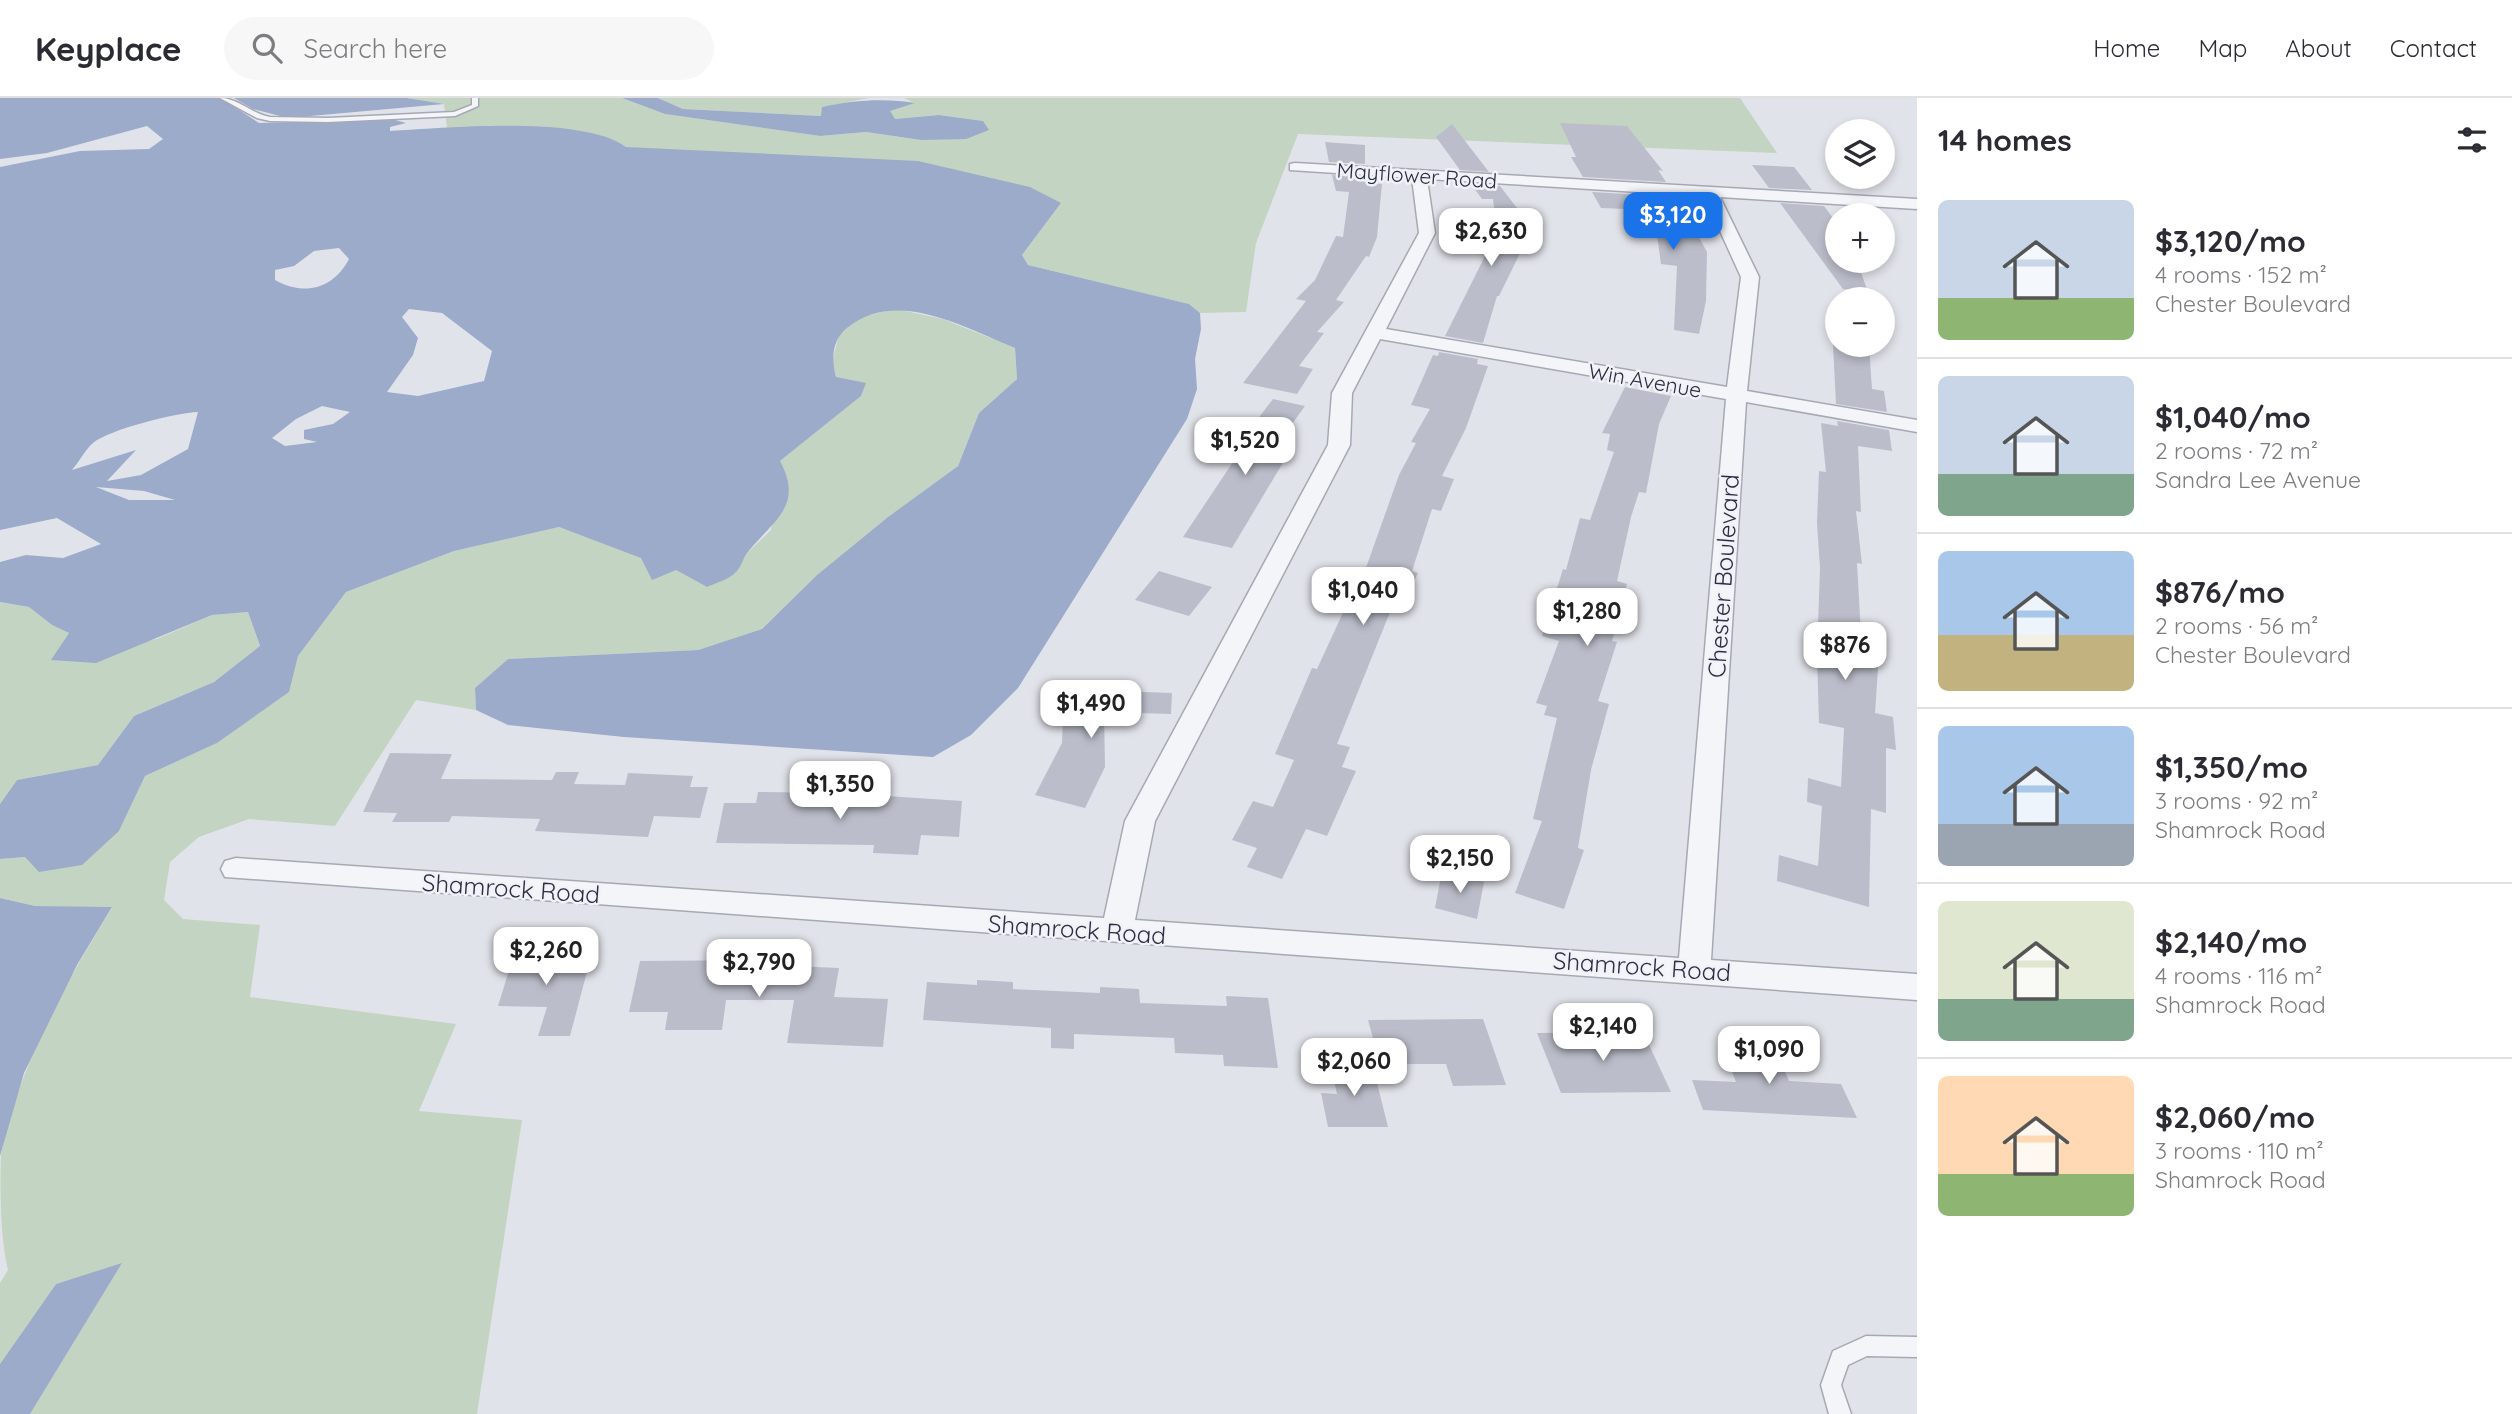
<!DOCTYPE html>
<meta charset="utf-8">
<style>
:root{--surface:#fff;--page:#f7f7f7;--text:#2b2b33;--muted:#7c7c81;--line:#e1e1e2;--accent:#1a73e8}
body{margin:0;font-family:Quicksand,sans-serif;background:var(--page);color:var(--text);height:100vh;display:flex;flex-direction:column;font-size:26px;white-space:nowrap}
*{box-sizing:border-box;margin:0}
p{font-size:23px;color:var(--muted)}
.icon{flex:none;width:38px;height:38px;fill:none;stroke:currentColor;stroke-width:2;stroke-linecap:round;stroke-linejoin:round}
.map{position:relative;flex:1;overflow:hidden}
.drawer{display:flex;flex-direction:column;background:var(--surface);width:595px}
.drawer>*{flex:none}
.buttons{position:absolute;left:1825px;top:21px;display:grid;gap:14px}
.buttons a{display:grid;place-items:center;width:70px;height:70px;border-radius:50%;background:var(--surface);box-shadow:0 4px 10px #0003;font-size:35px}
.price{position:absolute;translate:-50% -60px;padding:0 16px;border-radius:14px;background:#fff;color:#222;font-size:23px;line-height:46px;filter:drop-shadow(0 2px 4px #0008)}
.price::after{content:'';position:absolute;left:50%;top:42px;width:21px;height:16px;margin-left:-10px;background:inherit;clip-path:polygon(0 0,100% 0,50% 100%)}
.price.selected{background:var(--accent);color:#fff}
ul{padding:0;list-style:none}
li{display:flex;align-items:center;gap:21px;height:175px;padding:0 21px}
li+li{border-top:2px solid var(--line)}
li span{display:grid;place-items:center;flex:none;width:196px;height:140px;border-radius:10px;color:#555}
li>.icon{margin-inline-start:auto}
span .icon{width:84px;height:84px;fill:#fffc;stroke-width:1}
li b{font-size:30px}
h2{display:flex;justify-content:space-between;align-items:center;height:84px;padding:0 21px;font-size:30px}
header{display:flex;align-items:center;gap:42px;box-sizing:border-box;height:98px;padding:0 35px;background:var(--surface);border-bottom:2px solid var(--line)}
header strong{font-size:33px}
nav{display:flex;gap:38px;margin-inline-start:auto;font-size:24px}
.search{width:490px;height:63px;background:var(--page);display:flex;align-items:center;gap:18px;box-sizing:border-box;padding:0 24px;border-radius:38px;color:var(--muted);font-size:26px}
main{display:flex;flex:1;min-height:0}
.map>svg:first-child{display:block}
.green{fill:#c4d4c2}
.water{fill:#9cabca;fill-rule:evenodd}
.building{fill:#bbbeca}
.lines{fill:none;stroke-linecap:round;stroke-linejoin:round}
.service-casing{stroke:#a6a9b4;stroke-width:3}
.minor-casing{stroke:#a6a9b4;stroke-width:3}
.service{fill:#f4f5f8;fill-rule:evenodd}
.minor{fill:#f4f5f8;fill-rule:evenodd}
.labels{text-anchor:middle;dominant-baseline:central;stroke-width:5;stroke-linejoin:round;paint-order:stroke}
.far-street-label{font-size:21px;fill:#292e42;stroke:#f1f2f7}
.street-label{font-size:24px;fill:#292e42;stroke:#f1f2f7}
</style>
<header>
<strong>Keyplace</strong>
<div class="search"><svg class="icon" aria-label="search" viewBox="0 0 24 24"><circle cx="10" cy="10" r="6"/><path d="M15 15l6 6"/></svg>Search here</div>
<nav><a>Home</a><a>Map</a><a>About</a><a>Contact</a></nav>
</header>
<main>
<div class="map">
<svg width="1917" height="1316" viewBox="0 0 1917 1316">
<rect width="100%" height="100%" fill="#e1e3ea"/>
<path class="green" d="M407 0H622L665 16 820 38 866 34 921 42 983 23 939 17 895 21 889 13 914 5 904 0H1740L1777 55 1298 36 1256 145 1246 214 1200 215 1189 206 1028 167 1022 157 1061 105 626 49C589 22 494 29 447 30L444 6Z
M658 0H869L822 9V18L683 11Z
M896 211 943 221 1015 250 1017 281 979 315 958 368 888 419 817 477 762 531 698 552 508 561 475 590 476 612 416 602 335 728 249 721 199 739 170 764 164 802 183 821 260 827 250 899 456 926 419 1013 522 1022 477 1316H30L121 1166 56 1186 0 1266V1185L8 1172C0 1139 0 1090 1 1056 19 967 65 886 112 810L35 808 0 800V761L25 759 119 733 145 678 217 645 288 594 298 558 346 494 454 453 559 429 676 472 707 489 735 475 747 455 771 432 780 363 861 298 836 279 832 264 839 237 860 219Z
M0 504 29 509 52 527 69 535 52 562 157 541 212 517 248 514 260 549 214 584 134 618 98 667 17 682 0 706Z"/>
<path class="water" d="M0 0H221L259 25 395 22 406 25 390 29V33C446 30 583 17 626 49L918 63 1030 89 1061 105 1022 157 1028 167 1189 206 1200 215 1201 231 1195 261 1197 291 1187 321 1018 590 971 637 933 659 624 639 508 627 476 612 475 590 508 561 698 552 762 531 817 477 888 419 958 368 979 315 1017 281 1015 250C965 230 896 189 847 230 832 242 831 261 836 279L866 285 861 298 780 363C805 409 771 424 747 455 743 461 741 469 736 474 730 481 716 485 707 489L676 472 652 482 641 460 559 429 454 453 346 494 298 558 289 594 217 645 145 678 119 733 82 767 39 774 25 759 0 761V706L17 682 98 667 134 618 214 584 260 548 248 514 212 517 96 565 51 562 69 535 52 527 29 509 0 504V464L26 457 63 460 101 446 57 420 0 432V69L80 53 149 51 163 41 147 28 47 55 0 61ZM339 150 349 161C334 190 305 199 275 182V172L294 168 314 153ZM409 211 442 215 492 253 484 283 418 298 387 294 413 257 418 240 402 219ZM322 308 350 314 333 326 304 332V341L317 344 285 348 272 340 296 321ZM198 314 188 351 141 377 107 383 136 352 72 372C79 364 85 352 93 345 110 331 176 315 198 314ZM96 389 144 393 175 402H129Z
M234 0H407L444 6 288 20 253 11Z
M622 0H658L683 11 821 18 822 9C851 2 887 0 915 5L890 13 895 21 939 17 983 23 989 32 966 41 921 42 866 34 820 38 665 16Z
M0 800 35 808 112 809 77 867 24 975 0 1058Z
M122 1165 30 1316H0V1266L56 1186Z"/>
<path class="building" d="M1560 25 1627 28 1663 73 1658 72 1666 84 1583 79 1571 59H1576Z
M1452 26 1489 74 1460 72 1436 39Z
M1325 44 1365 47V66L1329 64Z
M1752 67 1794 69 1812 92 1769 90Z
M1332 77 1366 80V85L1382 86 1377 139 1369 159 1366 158 1336 202 1344 204 1317 234 1324 235 1299 268 1313 271 1297 296 1243 285 1306 203 1296 201 1315 182 1336 138 1343 139 1349 94 1336 93Z
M1471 86 1500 88 1524 119 1528 139 1499 198H1497L1483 245 1445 238 1497 134 1493 101H1482Z
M1592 94 1677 99 1707 154 1706 203 1699 236 1674 232 1677 168 1661 166 1656 130 1649 112 1601 110Z
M1780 105 1824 108 1838 127V166L1859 169 1868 194 1843 191Z
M1833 247H1869L1872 291 1884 293 1887 314 1836 306Z
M1439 254 1478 261 1477 266 1488 268 1466 330 1442 378 1454 381 1441 413 1432 411 1412 473 1418 475 1400 511 1392 509 1337 646 1350 649 1342 669 1356 673 1327 738 1306 731 1282 781 1247 769 1257 750 1232 742 1253 703 1273 709 1294 662 1275 656 1312 570 1317 571 1359 480 1362 481 1399 377 1416 345 1411 344 1430 311 1411 307 1433 257 1438 258Z
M1625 289 1671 298 1659 326 1646 395 1639 394 1631 419 1617 483 1627 486 1612 543 1617 544 1598 603 1609 606 1591 672 1578 750 1584 752 1564 811 1515 795 1542 723 1533 721 1557 620 1544 617 1547 608 1536 605 1559 543 1542 538 1563 471 1566 472 1580 420 1590 422 1614 354 1607 352 1610 336 1602 335Z
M1273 301 1305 308 1271 355 1287 358 1232 450 1183 439 1235 361 1218 357 1235 332 1247 335Z
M1837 323 1889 332 1892 353 1858 348 1861 414 1856 413 1862 466 1857 465 1861 537 1880 541 1875 615 1893 619 1896 652 1886 650V715L1871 711 1869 809 1777 783 1779 757 1818 768 1822 708 1807 704 1808 680 1841 689 1844 630 1819 625 1817 556 1820 470 1817 425 1819 373 1826 374 1821 325 1838 328Z
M1159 473 1212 489 1189 518 1135 502Z
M1064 591 1172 595 1171 616 1104 614 1105 669 1085 710 1035 697 1062 645Z
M390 655 452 656 441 681 552 682 556 674H579L574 686 625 687 628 675 693 678 690 689H708L700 720 654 718 648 739 535 733 540 721 452 718 449 724H392L397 715 363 714Z
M758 694 842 695 962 703 959 739 921 737 918 757 873 755 874 747 716 745 724 705H756Z
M1442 773 1484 784 1477 821 1435 810Z
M516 850 569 851 565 865 589 866 570 938H538L547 909 498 908Z
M769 862V867L839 870 834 899 888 901 883 949 787 945 794 902H726L722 932H665L668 914H629L640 863Z
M977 882 1013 884V891L1100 895V889L1139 891 1140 905 1227 908 1226 898 1268 900 1278 970 1224 968 1223 957 1175 955 1174 940 1074 936V951L1051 950V930L923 922 927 884 977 887Z
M1483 921 1506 987 1453 988 1446 966H1380L1368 922Z
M1643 934 1671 994 1561 995 1537 935Z
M1719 940 1772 943 1789 983 1841 986 1857 1020 1703 1012 1692 982 1736 984Z
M1330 965H1372L1388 1029H1328L1321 995 1337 996Z"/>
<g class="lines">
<defs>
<path id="service" d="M220 0C238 0 252 16 270 19L328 20 454 14 472 7V0H478V8L455 18 328 24 270 23 257 20Z
M1866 1238 1917 1239V1259L1867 1258 1848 1267 1841 1287 1851 1316H1829L1821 1287 1833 1253Z"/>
<path id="minor" d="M1295 65 1917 101V111L1720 99 1759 179 1747 293 1917 322V334L1746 304 1711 862 1917 876V902L225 779 221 771 225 763 236 760 1104 820 1125 723 1328 347 1332 295 1419 135 1412 80 1290 72V66ZM1427 81 1704 98 1741 179 1727 289 1386 231 1435 135ZM1380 241 1726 301 1679 860 1135 822 1155 723 1350 347 1352 295Z"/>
</defs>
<use href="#service" class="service-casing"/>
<use href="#minor" class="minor-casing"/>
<use href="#service" class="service"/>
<use href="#minor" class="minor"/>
</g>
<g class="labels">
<g class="far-street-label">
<text transform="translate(1417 77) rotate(4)">Mayflower Road</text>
<text transform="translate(1645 282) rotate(10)">Win Avenue</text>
</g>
<g class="street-label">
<text transform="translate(1723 478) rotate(-86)">Chester Boulevard</text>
<text transform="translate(511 790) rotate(4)">Shamrock Road</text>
<text transform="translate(1077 831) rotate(4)">Shamrock Road</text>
<text transform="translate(1642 868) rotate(4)">Shamrock Road</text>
</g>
</g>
</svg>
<div class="buttons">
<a><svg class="icon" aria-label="layers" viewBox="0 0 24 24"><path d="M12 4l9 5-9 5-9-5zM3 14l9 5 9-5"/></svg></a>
<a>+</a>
<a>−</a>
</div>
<b class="price selected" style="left:1673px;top:154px">$3,120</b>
<b class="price" style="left:1491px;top:170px">$2,630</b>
<b class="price" style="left:1245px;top:379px">$1,520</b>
<b class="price" style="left:1363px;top:529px">$1,040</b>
<b class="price" style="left:1587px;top:550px">$1,280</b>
<b class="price" style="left:1845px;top:584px">$876</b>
<b class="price" style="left:1091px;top:642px">$1,490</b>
<b class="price" style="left:840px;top:723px">$1,350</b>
<b class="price" style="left:1460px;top:797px">$2,150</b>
<b class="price" style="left:546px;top:889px">$2,260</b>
<b class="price" style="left:759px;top:901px">$2,790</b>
<b class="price" style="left:1603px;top:965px">$2,140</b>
<b class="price" style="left:1769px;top:988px">$1,090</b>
<b class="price" style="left:1354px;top:1000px">$2,060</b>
</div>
<section class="drawer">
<h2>14 homes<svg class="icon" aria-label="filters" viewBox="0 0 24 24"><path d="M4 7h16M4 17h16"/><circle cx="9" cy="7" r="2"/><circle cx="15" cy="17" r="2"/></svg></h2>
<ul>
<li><span style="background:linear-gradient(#c9d6e8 70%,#8fb573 0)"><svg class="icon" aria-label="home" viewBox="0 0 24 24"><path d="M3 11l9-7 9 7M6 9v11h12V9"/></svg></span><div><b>$3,120/mo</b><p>4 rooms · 152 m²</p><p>Chester Boulevard</p></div></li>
<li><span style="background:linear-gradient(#c9d6e8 70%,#7fa58c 0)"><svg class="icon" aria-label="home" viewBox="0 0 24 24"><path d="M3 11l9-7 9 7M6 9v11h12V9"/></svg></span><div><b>$1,040/mo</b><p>2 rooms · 72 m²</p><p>Sandra Lee Avenue</p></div></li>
<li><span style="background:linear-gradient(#a9c7e8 60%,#c2b280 0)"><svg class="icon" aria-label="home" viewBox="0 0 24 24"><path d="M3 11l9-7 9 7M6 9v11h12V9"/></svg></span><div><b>$876/mo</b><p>2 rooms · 56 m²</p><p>Chester Boulevard</p></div></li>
<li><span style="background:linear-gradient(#a9c7e8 70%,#9aa5b1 0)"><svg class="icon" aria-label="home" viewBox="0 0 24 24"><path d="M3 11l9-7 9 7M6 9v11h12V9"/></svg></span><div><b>$1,350/mo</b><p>3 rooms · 92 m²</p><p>Shamrock Road</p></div></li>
<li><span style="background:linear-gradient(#dfe7d0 70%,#7fa58c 0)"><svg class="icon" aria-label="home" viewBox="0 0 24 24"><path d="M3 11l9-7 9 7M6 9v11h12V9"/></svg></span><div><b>$2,140/mo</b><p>4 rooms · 116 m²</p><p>Shamrock Road</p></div></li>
<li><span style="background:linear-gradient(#ffd9b3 70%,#8fb573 0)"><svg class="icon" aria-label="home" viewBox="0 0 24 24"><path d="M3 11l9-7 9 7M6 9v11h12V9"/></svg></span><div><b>$2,060/mo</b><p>3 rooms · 110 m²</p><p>Shamrock Road</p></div></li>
</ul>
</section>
</main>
